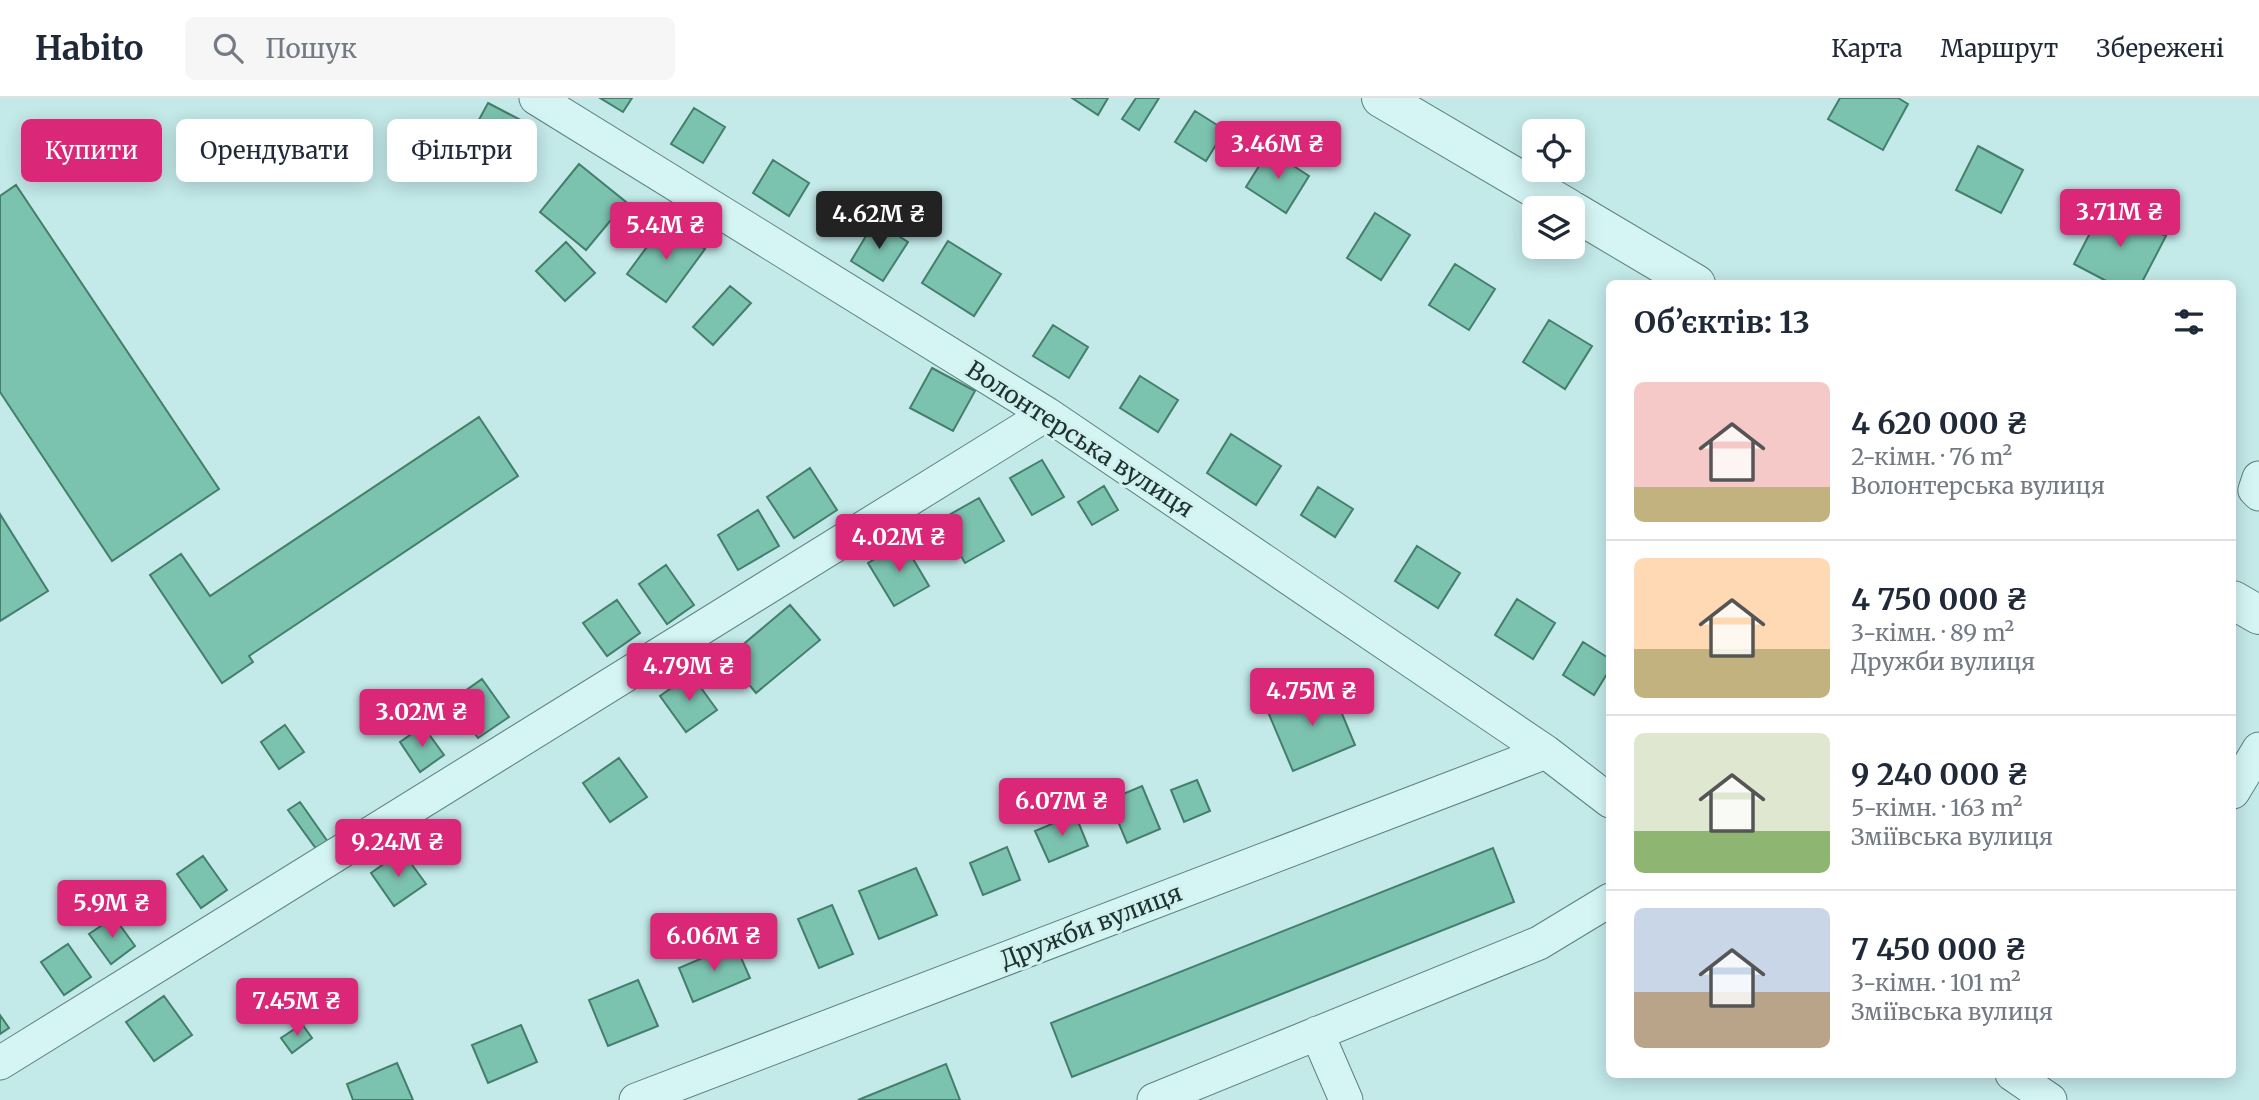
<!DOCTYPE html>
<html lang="uk">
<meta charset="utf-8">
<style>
:root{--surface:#fff;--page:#f6f6f7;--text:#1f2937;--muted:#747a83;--line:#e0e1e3;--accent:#db2777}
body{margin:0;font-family:Merriweather,serif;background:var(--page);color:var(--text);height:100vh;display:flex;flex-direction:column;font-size:26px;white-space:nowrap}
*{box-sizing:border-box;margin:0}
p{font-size:23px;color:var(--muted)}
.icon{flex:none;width:38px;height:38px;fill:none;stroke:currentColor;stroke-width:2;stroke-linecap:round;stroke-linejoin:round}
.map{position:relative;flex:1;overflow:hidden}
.drawer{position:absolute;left:1606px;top:182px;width:630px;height:798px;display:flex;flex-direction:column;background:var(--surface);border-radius:10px;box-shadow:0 4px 18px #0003}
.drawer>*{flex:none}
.banner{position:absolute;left:21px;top:21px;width:665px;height:63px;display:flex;gap:14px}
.tools{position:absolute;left:1522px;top:21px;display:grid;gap:14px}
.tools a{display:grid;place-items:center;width:63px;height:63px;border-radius:10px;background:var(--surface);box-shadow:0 4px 18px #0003;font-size:35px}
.price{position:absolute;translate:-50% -60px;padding:0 16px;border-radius:7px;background:var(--accent);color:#fff;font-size:23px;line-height:46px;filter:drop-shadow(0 2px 4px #0008)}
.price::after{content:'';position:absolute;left:50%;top:42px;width:21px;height:16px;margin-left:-10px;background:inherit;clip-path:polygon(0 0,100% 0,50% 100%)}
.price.on{background:#222;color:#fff}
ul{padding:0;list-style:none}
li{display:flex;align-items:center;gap:21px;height:175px;padding:0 28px}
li+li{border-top:2px solid var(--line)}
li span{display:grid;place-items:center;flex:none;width:196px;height:140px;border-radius:10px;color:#555}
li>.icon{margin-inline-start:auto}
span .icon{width:84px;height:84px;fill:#fffc;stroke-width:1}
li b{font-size:30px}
h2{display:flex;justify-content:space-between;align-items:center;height:84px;padding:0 28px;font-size:30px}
.pill{padding:0 24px;border-radius:10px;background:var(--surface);box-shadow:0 4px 18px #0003;font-size:24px;line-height:63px}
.pill.on{background:var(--accent);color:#fff}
header{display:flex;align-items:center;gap:42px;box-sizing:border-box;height:98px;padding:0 35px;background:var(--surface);border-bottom:2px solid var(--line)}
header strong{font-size:33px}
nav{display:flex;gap:38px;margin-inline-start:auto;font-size:24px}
.search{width:490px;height:63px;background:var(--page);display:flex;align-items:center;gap:18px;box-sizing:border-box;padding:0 24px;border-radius:10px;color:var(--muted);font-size:26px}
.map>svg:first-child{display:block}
.building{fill:#7cc3af;stroke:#447e6c;stroke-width:2}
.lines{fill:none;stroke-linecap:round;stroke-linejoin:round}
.minor-casing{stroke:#5c817a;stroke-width:35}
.tertiary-casing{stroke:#5c817a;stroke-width:40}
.minor{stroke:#d5f5f5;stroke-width:33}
.tertiary{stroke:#d5f5f5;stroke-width:38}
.labels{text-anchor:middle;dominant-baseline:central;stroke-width:6;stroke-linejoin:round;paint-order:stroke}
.street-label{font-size:24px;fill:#1e322e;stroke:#d1f1f1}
</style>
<header>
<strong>Habito</strong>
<div class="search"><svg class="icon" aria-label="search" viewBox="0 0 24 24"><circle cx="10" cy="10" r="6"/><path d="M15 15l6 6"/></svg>Пошук</div>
<nav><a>Карта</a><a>Маршрут</a><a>Збережені</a></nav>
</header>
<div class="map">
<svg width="2259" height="1002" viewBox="0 0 2259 1002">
<rect width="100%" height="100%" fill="#c3e9e9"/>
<path class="building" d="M600 0H632L623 14Z
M1072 0H1108L1098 17Z
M1136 0H1159L1139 32 1122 21Z
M1840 0H1898L1908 6 1883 52 1828 21Z
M488 5 532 28 506 77 462 53Z
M694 10 725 29 703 65 671 46Z
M1195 13 1225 32 1206 63 1175 44Z
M1978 48 2023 72 2001 115 1956 92Z
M1269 52 1309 78 1286 115 1246 89Z
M773 62 809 85 789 118 753 95Z
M579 66 626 104 586 152 540 114Z
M16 87 219 391 112 463 0 294V98Z
M2105 106 2166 138 2141 186H2112L2074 166Z
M1375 115 1410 137 1381 182 1347 160Z
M666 123 705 151 666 204 627 176Z
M875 123 908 144 883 183 851 163Z
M948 143 1001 176 974 218 922 185Z
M566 144 595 175 565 203 536 173Z
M1455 166 1495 191 1469 232 1429 207Z
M730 188 751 205 713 247 693 229Z
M1549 222 1592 248 1565 291 1523 264Z
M1053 227 1088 249 1069 280 1033 258Z
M932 270 975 293 953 333 910 310Z
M1140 278 1178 302 1158 334 1120 310Z
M479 319 518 378 249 558 253 564 222 585 150 477 181 456 210 498Z
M1231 336 1281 368 1256 407 1207 375Z
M1042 362 1064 399 1032 417 1010 380Z
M810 370 837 412 794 440 767 399Z
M1104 388 1118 412 1092 427 1078 404Z
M1318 389 1353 411 1335 439 1301 417Z
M979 400 1004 443 965 465 940 422Z
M758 412 779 448 738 472 718 437Z
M0 416 48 493 0 523Z
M903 444 929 488 894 508 868 465Z
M1417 448 1460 475 1438 510 1395 483Z
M666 467 694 507 667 526 639 486Z
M1517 501 1555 525 1533 561 1495 537Z
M617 502 640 535 607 558 583 525Z
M790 507 820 542 756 595 727 560Z
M1583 544 1610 561V571L1594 597 1563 577Z
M691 576 717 612 686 634 660 598Z
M482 581 509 619 478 640 451 603Z
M1330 587 1355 647 1293 673 1268 614Z
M285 627 304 654 279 671 261 644Z
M423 628 444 657 420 674 400 644Z
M619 660 647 699 610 724 583 685Z
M1197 682 1210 713 1184 724 1171 692Z
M1142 688 1160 731 1127 745 1109 702Z
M300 704 328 744 317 752 288 712Z
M1075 716 1088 748 1049 764 1035 733Z
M1007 749 1020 782 983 797 970 765Z
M1493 750 1514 804 1072 979 1051 925Z
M402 753 426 786 394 808 371 775Z
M203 758 227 792 201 810 177 776Z
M916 770 937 817 879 841 859 793Z
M832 807 853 856 819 870 798 821Z
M114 819 135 848 111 866 89 836Z
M68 846 91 879 64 897 41 864Z
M735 846 750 880 693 904 679 870Z
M638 882 658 928 608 948 589 902Z
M164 898 192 937 154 963 126 924Z
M0 917 9 930 0 936Z
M302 926 312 940 292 955 281 940Z
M521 927 537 964 488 985 472 947Z
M397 965 413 1002H353L347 986Z
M946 966 960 1002H858Z"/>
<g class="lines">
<defs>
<path id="minor" d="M536 0 1047 316 1546 654 1610 703
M2259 380 2255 392 2259 396
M2233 694 2259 651
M1317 935 1346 1002
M0 965 1047 316
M2012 976 2050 1002
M636 1002 1546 654
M1154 1002 1539 845 1610 802"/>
<path id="tertiary" d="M1381 0 1568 110
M1573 113 1696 186
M2233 502 2259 517"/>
</defs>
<use href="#minor" class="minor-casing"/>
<use href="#tertiary" class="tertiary-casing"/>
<use href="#minor" class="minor"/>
<use href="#tertiary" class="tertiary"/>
</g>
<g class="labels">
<g class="street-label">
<text transform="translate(1080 341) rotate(33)">Волонтерська вулиця</text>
<text transform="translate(1091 828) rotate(-21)">Дружби вулиця</text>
</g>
</g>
</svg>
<div class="tools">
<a><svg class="icon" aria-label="locate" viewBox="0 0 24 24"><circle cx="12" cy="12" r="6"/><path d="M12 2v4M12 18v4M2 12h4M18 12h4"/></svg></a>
<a><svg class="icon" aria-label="layers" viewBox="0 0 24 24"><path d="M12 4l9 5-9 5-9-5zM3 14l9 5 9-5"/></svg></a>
</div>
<b class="price" style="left:1278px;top:83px">3.46M ₴</b>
<b class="price" style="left:2120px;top:151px">3.71M ₴</b>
<b class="price on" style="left:879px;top:153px">4.62M ₴</b>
<b class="price" style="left:666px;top:164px">5.4M ₴</b>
<b class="price" style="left:899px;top:476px">4.02M ₴</b>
<b class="price" style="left:689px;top:605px">4.79M ₴</b>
<b class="price" style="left:1312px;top:630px">4.75M ₴</b>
<b class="price" style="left:422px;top:651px">3.02M ₴</b>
<b class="price" style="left:1062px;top:740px">6.07M ₴</b>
<b class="price" style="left:398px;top:781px">9.24M ₴</b>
<b class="price" style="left:112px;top:842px">5.9M ₴</b>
<b class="price" style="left:714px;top:875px">6.06M ₴</b>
<b class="price" style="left:297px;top:940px">7.45M ₴</b>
<div class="banner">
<a class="pill on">Купити</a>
<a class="pill">Орендувати</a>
<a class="pill">Фільтри</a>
</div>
<section class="drawer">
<h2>Об’єктів: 13<svg class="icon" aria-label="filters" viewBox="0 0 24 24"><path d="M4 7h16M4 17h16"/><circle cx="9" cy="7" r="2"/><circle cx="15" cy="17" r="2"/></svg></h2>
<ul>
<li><span style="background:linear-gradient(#f6c9c9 75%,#c2b280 0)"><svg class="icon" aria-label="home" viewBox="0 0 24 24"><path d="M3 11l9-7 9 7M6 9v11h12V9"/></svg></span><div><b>4 620 000 ₴</b><p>2-кімн. · 76 m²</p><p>Волонтерська вулиця</p></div></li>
<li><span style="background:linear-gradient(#ffd9b3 65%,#c2b280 0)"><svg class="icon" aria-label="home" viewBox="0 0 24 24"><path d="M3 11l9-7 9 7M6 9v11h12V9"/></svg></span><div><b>4 750 000 ₴</b><p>3-кімн. · 89 m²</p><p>Дружби вулиця</p></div></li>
<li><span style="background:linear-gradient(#dfe7d0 70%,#8fb573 0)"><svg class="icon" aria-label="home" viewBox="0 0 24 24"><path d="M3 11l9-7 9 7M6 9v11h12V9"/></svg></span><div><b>9 240 000 ₴</b><p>5-кімн. · 163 m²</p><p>Зміївська вулиця</p></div></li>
<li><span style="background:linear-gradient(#c9d6e8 60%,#b9a48a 0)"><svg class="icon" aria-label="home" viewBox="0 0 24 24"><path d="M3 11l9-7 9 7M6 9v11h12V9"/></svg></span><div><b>7 450 000 ₴</b><p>3-кімн. · 101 m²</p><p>Зміївська вулиця</p></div></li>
</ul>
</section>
</div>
